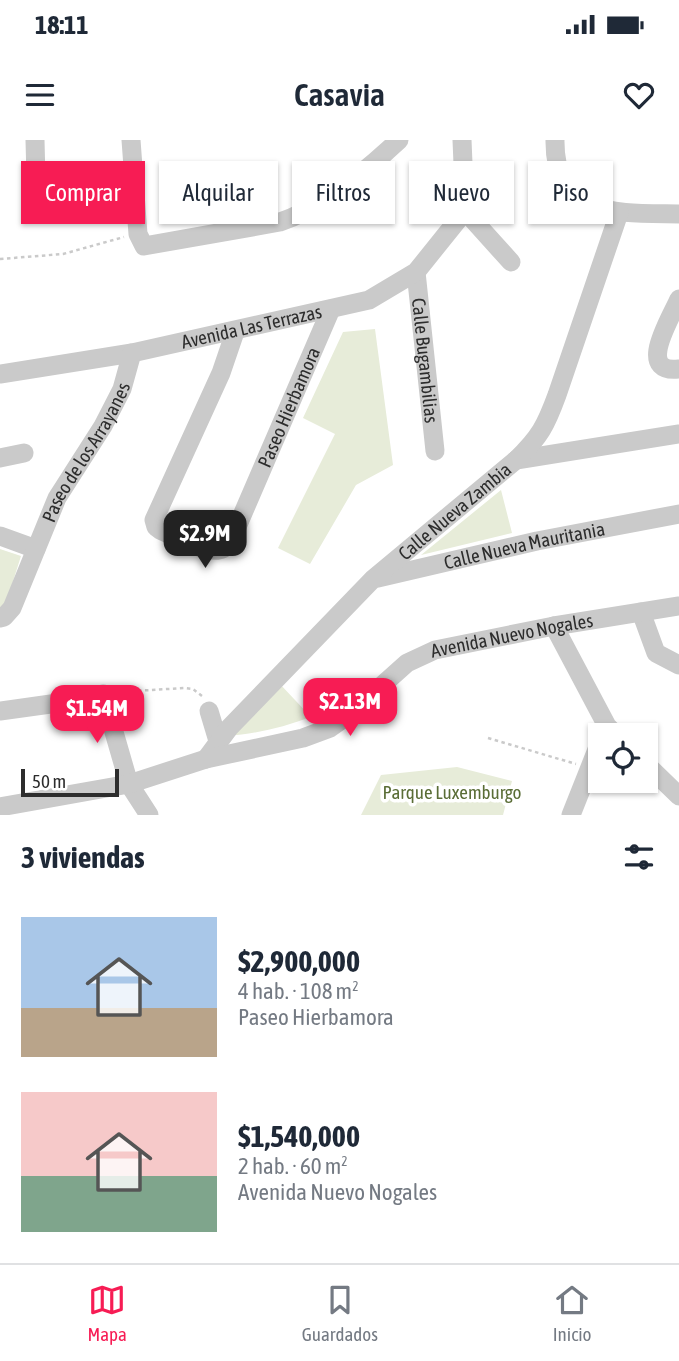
<!DOCTYPE html>
<html lang="es">
<meta charset="utf-8">
<style>
:root{--surface:#fff;--page:#f6f6f7;--text:#1f2937;--muted:#747a83;--line:#e0e1e3;--accent:#f71c54}
body{margin:0;font-family:"Asap Condensed",sans-serif;background:var(--page);color:var(--text);height:100vh;display:flex;flex-direction:column;font-size:26px;white-space:nowrap}
*{box-sizing:border-box;margin:0}
p{font-size:23px;color:var(--muted)}
.icon{flex:none;width:38px;height:38px;fill:none;stroke:currentColor;stroke-width:2;stroke-linecap:round;stroke-linejoin:round}
.map{position:relative;height:675px;overflow:hidden}
.panel{display:flex;flex-direction:column;background:var(--surface);flex:1}
.panel>*{flex:none}
.top-card{position:absolute;left:21px;top:21px;width:637px;height:63px;display:flex;gap:14px}
.buttons{position:absolute;left:588px;top:583px;display:grid;gap:14px}
.buttons a{display:grid;place-items:center;width:70px;height:70px;border-radius:0px;background:var(--surface);box-shadow:0 2px 5px #0004;font-size:35px}
.scale{position:absolute;left:21px;bottom:18px;width:98px;box-sizing:border-box;padding-left:7px;border:4px solid #2d2d2d;border-top:0;font-size:19px;line-height:24px;white-space:nowrap;color:#2d2d2d;-webkit-text-stroke:5px #fff;paint-order:stroke}
.price{position:absolute;translate:-50% -60px;padding:0 16px;border-radius:14px;background:var(--accent);color:#fff;font-size:23px;line-height:46px;filter:drop-shadow(0 2px 4px #0008)}
.price::after{content:'';position:absolute;left:50%;top:42px;width:21px;height:16px;margin-left:-10px;background:inherit;clip-path:polygon(0 0,100% 0,50% 100%)}
.price.current{background:#222;color:#fff}
ul{padding:0;list-style:none}
li{display:flex;align-items:center;gap:21px;height:175px;padding:0 21px}
li span{display:grid;place-items:center;flex:none;width:196px;height:140px;border-radius:0px;color:#555}
li>.icon{margin-inline-start:auto}
span .icon{width:84px;height:84px;fill:#fffc;stroke-width:1}
li b{font-size:30px}
h2{display:flex;justify-content:space-between;align-items:center;height:84px;padding:0 21px;font-size:30px}
.pill{padding:0 24px;border-radius:0px;background:var(--surface);box-shadow:0 2px 5px #0004;font-size:24px;line-height:63px}
.pill.current{background:var(--accent);color:#fff}
.status{display:flex;justify-content:space-between;align-items:center;height:49px;padding:0 35px;background:var(--surface);direction:ltr}
.status svg{height:19px;fill:currentColor}
header{display:flex;justify-content:space-between;align-items:center;height:91px;padding:0 21px;background:var(--surface);font-size:32px;font-weight:600}
.tabs{display:flex;justify-content:space-around;align-items:center;height:98px;border-top:2px solid var(--line);background:var(--surface);font-size:19px;color:var(--muted)}
.tabs a{display:grid;justify-items:center;gap:4px}
.tabs .current{color:var(--accent)}
.map>svg:first-child{display:block}
.green{fill:#e7ecd9}
.lines{fill:none;stroke-linecap:round;stroke-linejoin:round}
.path{stroke:#cacaca;stroke-width:2.5;stroke-dasharray:3.5 3.5;stroke-linecap:butt}
.minor{stroke:#cacaca;stroke-width:19}
.labels{text-anchor:middle;dominant-baseline:central;stroke-width:7;stroke-linejoin:round;paint-order:stroke}
.street-label{font-size:19px;fill:#2d2d2d;stroke:#fff}
.park-label{font-size:19px;fill:#5a6d36;stroke:#fff}
</style>
<div class="status"><b>18:11</b><svg viewBox="0 0 49 12"><path d="M0 12V9h3v3zM5 12V6h3v6zM10 12V3h3v9zM15 12V0h3v12zM26 1h20v11H26zM47 4h2v5h-2z"/></svg></div>
<header><svg class="icon" aria-label="menu" viewBox="0 0 24 24"><path d="M4 6h16M4 12h16M4 18h16"/></svg>Casavia<svg class="icon" aria-label="heart" viewBox="0 0 24 24"><path d="M12 20l-8-8c-3-5 5-10 8-4 3-6 11-1 8 4z"/></svg></header>
<div class="map">
<svg width="679" height="675" viewBox="0 0 679 675">
<rect width="100%" height="100%" fill="#fff"/>
<path class="green" d="M446 23V63L430 39Z
M375 189 393 325 356 345 310 424 278 408 335 294 303 278 343 192Z
M501 350 512 393 421 415Z
M0 409 21 416 3 473 0 472Z
M279 543 311 577C284 587 256 594 227 596Z
M457 627 512 641 503 675H361L381 635Z"/>
<g class="lines">
<path class="path" d="M0 119 63 114 124 97
M117 552 185 548 193 549 202 556
M488 598 576 624"/>
<g class="minor">
<path d="M35 0 36 39"/>
<path d="M131 0 138 94 144 106 280 82C322 68 367 30 399 0"/>
<path d="M462 0 465 71 511 122"/>
<path d="M555 0C554 79 621 73 679 74"/>
<path id="s1" d="M416 132 435 311"/>
<path d="M679 159C671 178 635 234 679 229"/>
<path id="s2" d="M235 192 221 233 154 380 156 387 160 390C174 396 205 413 219 410 228 408 230 401 234 394L331 169"/>
<path id="s3" d="M0 234 132 213 369 160 416 132 465 71"/>
<path d="M0 318 24 313"/>
<path d="M516 320 679 294"/>
<path d="M0 396 36 409"/>
<path id="s4" d="M378 438 537 401 679 374"/>
<path d="M641 472 656 513 679 525"/>
<path id="s5" d="M0 478 4 477 12 468 57 358 103 286 122 249 132 213"/>
<path d="M554 486 607 586 616 595"/>
<path d="M0 571 65 562 103 554 129 644 149 675"/>
<path d="M209 571 218 601"/>
<path id="s6" d="M206 619 229 588 373 439 516 320C540 297 546 285 557 255L619 73"/>
<path d="M646 624 679 656"/>
<path id="s7" d="M0 667 129 644 206 619 303 598 330 588 350 574 407 523 435 510 554 486 679 466"/>
<path d="M571 675 600 602"/>
</g>
</g>
<g class="labels">
<g class="street-label">
<text stroke="none"><textPath href="#s3" startOffset="256">Avenida Las Terrazas</textPath></text>
<text stroke="none"><textPath href="#s1" startOffset="89">Calle Bugambilias</textPath></text>
<text stroke="none"><textPath href="#s2" startOffset="441">Paseo Hierbamora</textPath></text>
<text stroke="none"><textPath href="#s5" startOffset="189">Paseo de los Arrayanes</textPath></text>
<text stroke="none"><textPath href="#s6" startOffset="352">Calle Nueva Zambia</textPath></text>
<text stroke="none"><textPath href="#s4" startOffset="150">Calle Nueva Mauritania</textPath></text>
<text stroke="none"><textPath href="#s7" startOffset="550">Avenida Nuevo Nogales</textPath></text>
</g>
<g class="park-label">
<text x="452" y="652">Parque Luxemburgo</text>
</g>
</g>
</svg>
<div class="buttons">
<a><svg class="icon" aria-label="locate" viewBox="0 0 24 24"><circle cx="12" cy="12" r="6"/><path d="M12 2v4M12 18v4M2 12h4M18 12h4"/></svg></a>
</div>
<div class="scale">50 m</div>
<b class="price current" style="left:205px;top:430px">$2.9M</b>
<b class="price" style="left:350px;top:598px">$2.13M</b>
<b class="price" style="left:97px;top:605px">$1.54M</b>
<div class="top-card">
<a class="pill current">Comprar</a>
<a class="pill">Alquilar</a>
<a class="pill">Filtros</a>
<a class="pill">Nuevo</a>
<a class="pill">Piso</a>
</div>
</div>
<section class="panel">
<h2>3 viviendas<svg class="icon" aria-label="filters" viewBox="0 0 24 24"><path d="M4 7h16M4 17h16"/><circle cx="9" cy="7" r="2"/><circle cx="15" cy="17" r="2"/></svg></h2>
<ul>
<li><span style="background:linear-gradient(#a9c7e8 65%,#b9a48a 0)"><svg class="icon" aria-label="home" viewBox="0 0 24 24"><path d="M3 11l9-7 9 7M6 9v11h12V9"/></svg></span><div><b>$2,900,000</b><p>4 hab. · 108 m²</p><p>Paseo Hierbamora</p></div></li>
<li><span style="background:linear-gradient(#f6c9c9 60%,#7fa58c 0)"><svg class="icon" aria-label="home" viewBox="0 0 24 24"><path d="M3 11l9-7 9 7M6 9v11h12V9"/></svg></span><div><b>$1,540,000</b><p>2 hab. · 60 m²</p><p>Avenida Nuevo Nogales</p></div></li>
</ul>
</section>
<nav class="tabs">
<a class="current"><svg class="icon" aria-label="map" viewBox="0 0 24 24"><path d="M3 6l6-2 6 2 6-2v14l-6 2-6-2-6 2zM9 4v14M15 6v14"/></svg>Mapa</a>
<a><svg class="icon" aria-label="saved" viewBox="0 0 24 24"><path d="M7 4h10v16l-5-4-5 4z"/></svg>Guardados</a>
<a><svg class="icon" aria-label="home" viewBox="0 0 24 24"><path d="M3 11l9-7 9 7M6 9v11h12V9"/></svg>Inicio</a>
</nav>
